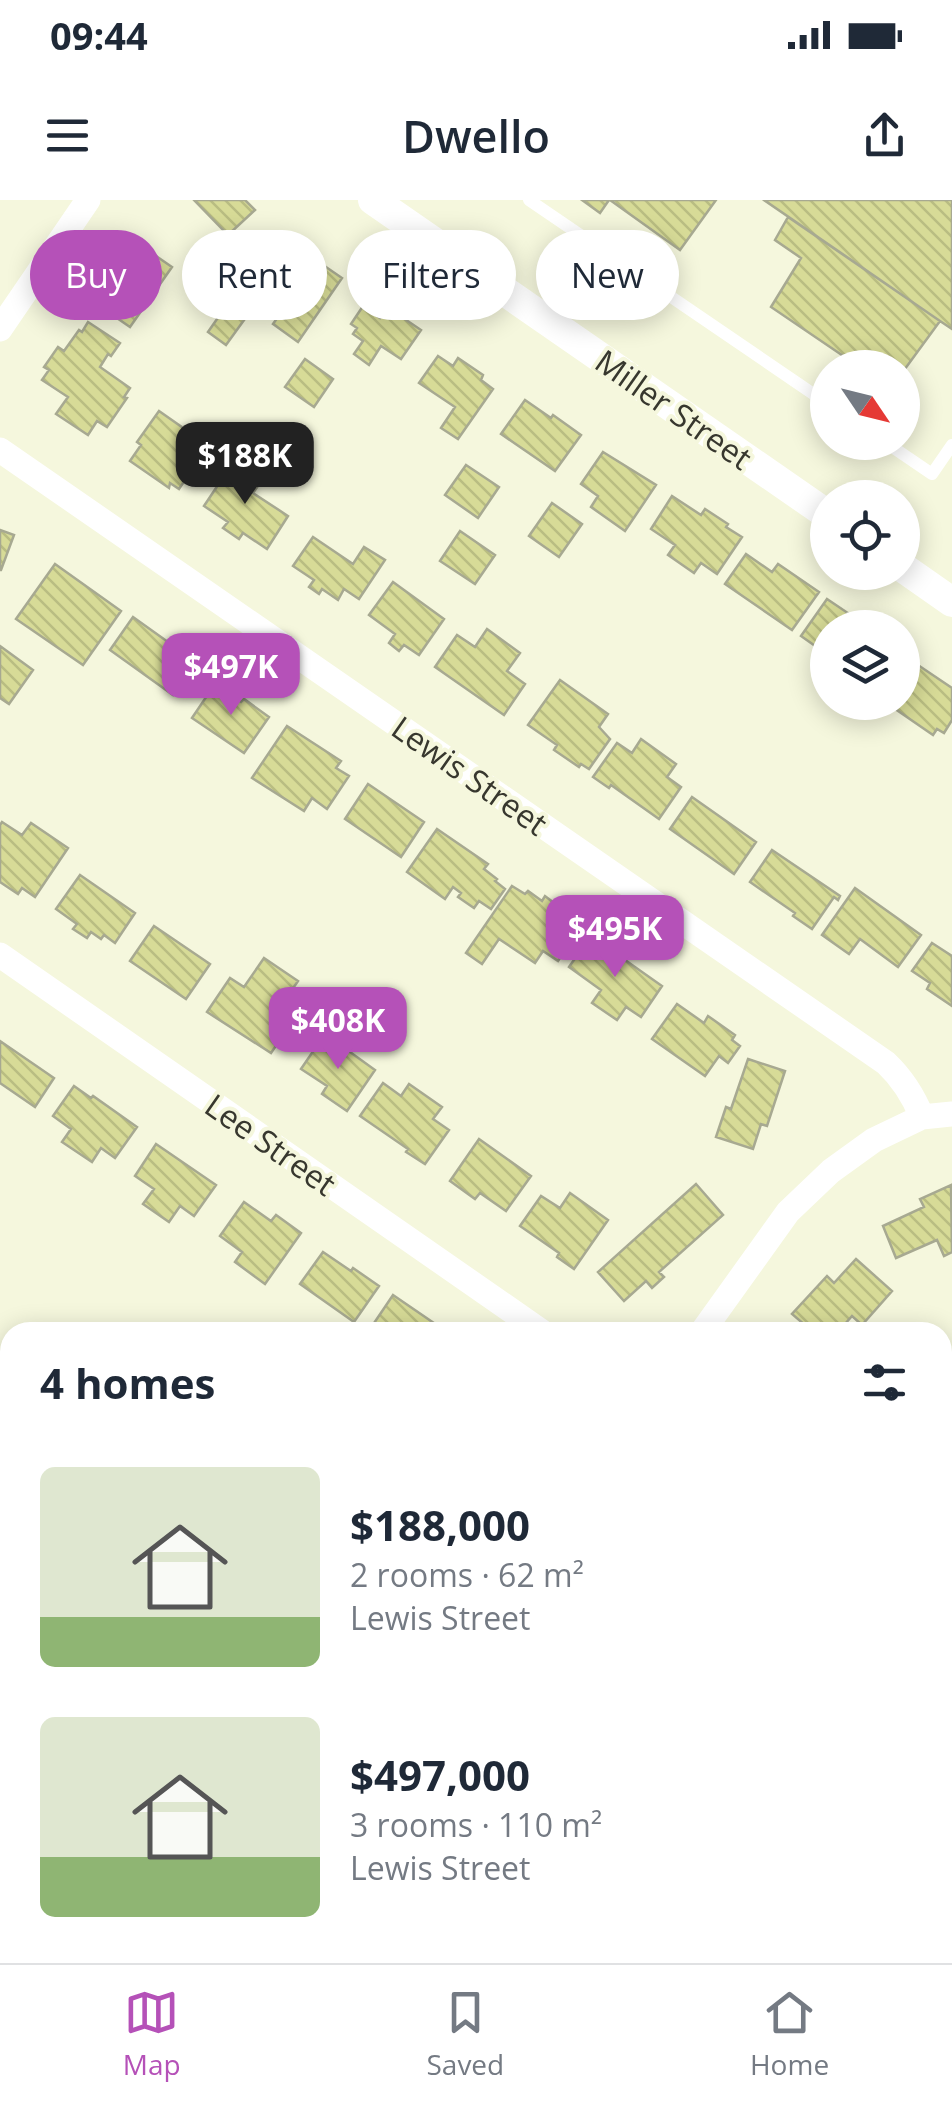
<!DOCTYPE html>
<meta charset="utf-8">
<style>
:root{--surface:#fff;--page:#f6f6f7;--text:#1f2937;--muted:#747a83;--line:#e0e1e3;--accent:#b551b8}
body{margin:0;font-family:"Open Sans",sans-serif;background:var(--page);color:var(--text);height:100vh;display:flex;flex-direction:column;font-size:38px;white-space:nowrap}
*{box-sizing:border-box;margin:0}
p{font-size:32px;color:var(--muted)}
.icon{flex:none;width:55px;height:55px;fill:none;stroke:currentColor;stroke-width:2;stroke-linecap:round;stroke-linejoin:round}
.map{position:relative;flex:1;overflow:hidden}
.sheet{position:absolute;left:0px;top:1122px;width:952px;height:642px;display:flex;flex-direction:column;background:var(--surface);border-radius:30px 30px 0 0;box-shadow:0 5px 25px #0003}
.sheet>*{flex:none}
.top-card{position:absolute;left:30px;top:30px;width:892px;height:90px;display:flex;gap:20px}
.needle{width:65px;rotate:125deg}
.fabs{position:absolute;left:810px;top:150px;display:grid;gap:20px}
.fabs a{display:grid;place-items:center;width:110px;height:110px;border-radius:50%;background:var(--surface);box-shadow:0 5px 25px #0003;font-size:50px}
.price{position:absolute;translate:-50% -85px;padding:0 22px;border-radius:20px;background:var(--accent);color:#fff;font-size:32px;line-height:65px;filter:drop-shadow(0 2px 5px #0008)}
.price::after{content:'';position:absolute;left:50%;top:60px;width:30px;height:22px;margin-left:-15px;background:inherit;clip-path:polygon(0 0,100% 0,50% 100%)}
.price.active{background:#222;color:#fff}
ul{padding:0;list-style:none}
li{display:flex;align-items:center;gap:30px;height:250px;padding:0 40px}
li span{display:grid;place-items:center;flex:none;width:280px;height:200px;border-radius:15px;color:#555}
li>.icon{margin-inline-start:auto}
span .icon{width:120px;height:120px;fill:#fffc;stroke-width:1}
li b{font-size:42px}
h2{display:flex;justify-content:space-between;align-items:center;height:120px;padding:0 40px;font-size:42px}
.tag{padding:0 35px;border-radius:45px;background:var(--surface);box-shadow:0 5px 25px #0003;font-size:35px;line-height:90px}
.tag.active{background:var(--accent);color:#fff}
.status{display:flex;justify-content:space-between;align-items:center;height:70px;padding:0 50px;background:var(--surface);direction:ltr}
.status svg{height:28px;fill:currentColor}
header{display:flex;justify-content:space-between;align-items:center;height:130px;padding:0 40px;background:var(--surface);font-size:45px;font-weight:600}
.menu{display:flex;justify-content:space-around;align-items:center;height:140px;border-top:2px solid var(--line);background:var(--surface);font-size:28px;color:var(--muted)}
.menu a{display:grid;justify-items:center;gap:5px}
.menu .active{color:var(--accent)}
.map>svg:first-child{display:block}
.building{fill:url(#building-back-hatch);stroke:#a7a991;stroke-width:2.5}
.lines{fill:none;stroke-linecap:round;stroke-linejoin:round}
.service{stroke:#fff;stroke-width:12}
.minor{stroke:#fff;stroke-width:25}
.tertiary{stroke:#fff;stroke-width:30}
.primary{stroke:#fff;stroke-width:38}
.labels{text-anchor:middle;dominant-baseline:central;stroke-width:8;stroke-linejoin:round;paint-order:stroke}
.street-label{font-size:32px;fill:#37372e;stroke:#f5f7dd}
</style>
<div class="status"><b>09:44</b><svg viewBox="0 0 49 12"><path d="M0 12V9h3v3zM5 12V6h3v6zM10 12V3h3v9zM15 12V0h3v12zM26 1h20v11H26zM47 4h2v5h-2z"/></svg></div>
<header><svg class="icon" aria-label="menu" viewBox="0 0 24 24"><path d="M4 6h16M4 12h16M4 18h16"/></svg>Dwello<svg class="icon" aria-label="share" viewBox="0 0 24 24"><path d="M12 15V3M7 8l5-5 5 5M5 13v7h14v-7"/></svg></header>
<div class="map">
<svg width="952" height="1763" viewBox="0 0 952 1763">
<defs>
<pattern id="building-back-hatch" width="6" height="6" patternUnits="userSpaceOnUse" patternTransform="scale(2.5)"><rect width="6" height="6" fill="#d7db97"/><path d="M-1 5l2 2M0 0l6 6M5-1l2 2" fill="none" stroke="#b9bd82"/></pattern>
</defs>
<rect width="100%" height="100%" fill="#f5f7dd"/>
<path class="building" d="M194 0H245L255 10 228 35Z
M582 0H609L600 13Z
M610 0H716L680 50Z
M764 0H952V129L940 121Z
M788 17 940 121 902 173V168H861L771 107 801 58 775 40Z
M275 33 286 40 290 33 311 48 307 54 342 78 298 142 273 124 285 107 263 91 270 80 262 74 272 59 262 51Z
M140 45 172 67 130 127 98 105Z
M233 96 252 109 226 145 208 132Z
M363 106 380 118 387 107 421 130 401 159 381 146 369 165 354 154 363 141 353 134 357 128 351 124Z
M88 122 120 143 111 156 108 154 100 167 130 188 124 197 127 198 107 227 97 221 88 235 56 214 68 197 42 180 49 170 44 167 58 147 64 151 79 130 82 132Z
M438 156 453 166 458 158 483 175 481 180 493 189 458 239 441 228 455 207 419 183Z
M305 159 333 179 314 207 285 187Z
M525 200 551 218 553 215 581 235 555 271 501 234Z
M159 211 206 244 204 248 216 256 197 284 187 277 179 289 170 283 169 288 130 261 141 245 137 242Z
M603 252 656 285 625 331 591 307 598 296 581 284Z
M234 261 262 280 253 293 288 316 267 349 243 333 239 339 223 328 228 322 204 306Z
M466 265 499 287 478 318 445 295Z
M672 296 701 315 705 309 728 324 726 327 742 337 717 374 701 363 694 373 668 355 675 345 651 329Z
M552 303 582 324 559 357 529 336Z
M0 330 14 335 1 370H0Z
M460 331 495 355 475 384 440 361Z
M313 337 353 364 364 347 385 360 359 399 344 389 338 400 322 389 319 394 309 387 314 380 293 366Z
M746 354 772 372 778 364 819 392 792 430 725 384Z
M55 364 121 411 83 465 16 419Z
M393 382 444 419 419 455 404 445 399 451 389 443 395 434 369 415Z
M827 399 867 426 869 424 874 428H828V455L801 436Z
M133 417 196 462 173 495 110 450Z
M487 429 520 453 507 471 525 484 504 515 435 467 457 435 475 447Z
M0 446 33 470 9 504 0 498Z
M902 461 914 469 918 465 952 488V520L944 533 937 529 933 535 888 504 902 502Z
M560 480 608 514 599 527 610 539 589 569 581 564 579 567 554 550 557 545 528 525Z
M215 484 241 502 244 499 269 517 244 553 192 518Z
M287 526 341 561 336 568 349 576 327 609 312 598 304 611 252 578Z
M641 539 676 564 667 577 681 587 659 619 611 585 609 588 593 577 617 543 632 553Z
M368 584 424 622 401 657 345 619Z
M692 597 756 642 734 674 670 629Z
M2 622 22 635 31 623 68 648 35 697 22 688 18 694 0 682V625Z
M437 629 488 664 484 669 497 679 495 681 505 689 491 709 479 701 474 708 458 697 461 693 453 687 445 699 407 672Z
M772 650 840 696 838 700 834 697 812 729 793 716 795 713 750 682Z
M80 675 135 713 115 743 104 735 101 739 91 732 87 738 73 729 77 724 56 709Z
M512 686 525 694 528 691 542 701 545 696 557 705 554 710 580 728 558 761 543 751 535 763 499 739 482 764 466 753Z
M855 688 921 735 898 767 860 739 849 754 822 735Z
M154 726 210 764 186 799 130 761Z
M591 736 662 786 641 817 626 807 617 820 592 803 601 790 569 767Z
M932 743 952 756V806L927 789 930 783 912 771Z
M264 758 298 781 277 811 292 822 271 853 207 812 230 778 244 787Z
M677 804 704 823 708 816 735 835 732 840 740 846 728 863 719 856 705 876 652 839Z
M325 834 375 870 347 911 322 894 327 886 301 869Z
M0 841 54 878 35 907 0 883Z
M748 859 785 871 767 926 761 924 753 949 716 937 726 907 731 909Z
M383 883 401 896 409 884 442 907 433 919 449 930 425 964 406 952 408 949 360 916Z
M74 886 91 898 93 896 137 927 115 958 101 948 92 962 62 942 71 929 53 916Z
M479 939 531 976 506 1011 480 993 475 999 450 981Z
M156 944 216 985 194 1016 180 1006 169 1022 143 1004 154 989 135 976Z
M696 984 723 1015 659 1072 664 1077 652 1088 646 1081 624 1101 598 1072Z
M951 985 952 1052 944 1056 937 1040 896 1058 883 1026 924 1007 920 999Z
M570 993 608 1020 574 1069 557 1057 559 1053 520 1026 541 996 560 1008Z
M244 1002 271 1021 276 1015 301 1033 265 1084 235 1062 242 1052 220 1036Z
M323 1052 351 1071 353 1068 379 1086 354 1122 300 1084Z
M856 1059 892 1091 862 1125 852 1116 838 1132H813L792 1114 827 1076 834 1083Z
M393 1095 447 1132H368Z
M952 1666V1739L942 1733V1678Z
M395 1755H448L442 1763H389Z
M640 1755H713L708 1763H643L637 1759Z"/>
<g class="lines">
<path class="service" d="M529 0 828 204
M885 242 932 274 952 245
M0 1516 10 1523
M0 1649 10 1640
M194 1763 200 1755"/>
<path class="minor" d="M0 129 88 0
M0 250 886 863C903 879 913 895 922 917
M0 755 542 1132
M702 1132 788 1012 831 971 874 940 922 917 952 914
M942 1454 952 1449
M264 1763 269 1755
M795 1763 800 1755"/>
<path class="tertiary" d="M373 0 828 315
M902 367 952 402"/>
<path class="primary" d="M0 1761 4 1763"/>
</g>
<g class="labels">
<g class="street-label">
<text transform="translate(674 209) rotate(35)">Miller Street</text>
<text transform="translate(470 575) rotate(35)">Lewis Street</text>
<text transform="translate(271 944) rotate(35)">Lee Street</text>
</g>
</g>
</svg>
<div class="fabs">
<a><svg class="needle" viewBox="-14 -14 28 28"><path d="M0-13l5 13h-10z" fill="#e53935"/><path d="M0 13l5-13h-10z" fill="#747a83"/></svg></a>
<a><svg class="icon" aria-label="locate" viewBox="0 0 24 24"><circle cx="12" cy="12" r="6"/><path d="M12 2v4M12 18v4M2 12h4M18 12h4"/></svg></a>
<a><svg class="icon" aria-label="layers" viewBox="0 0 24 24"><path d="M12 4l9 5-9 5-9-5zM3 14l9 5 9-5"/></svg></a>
</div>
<b class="price active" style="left:245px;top:307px">$188K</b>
<b class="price" style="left:231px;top:518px">$497K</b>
<b class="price" style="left:615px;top:780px">$495K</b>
<b class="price" style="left:338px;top:872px">$408K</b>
<div class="top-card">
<a class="tag active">Buy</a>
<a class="tag">Rent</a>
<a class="tag">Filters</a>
<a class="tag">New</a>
</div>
<section class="sheet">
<h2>4 homes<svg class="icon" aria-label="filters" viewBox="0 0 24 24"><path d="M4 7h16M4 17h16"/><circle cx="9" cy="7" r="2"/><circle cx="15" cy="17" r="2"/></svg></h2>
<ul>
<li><span style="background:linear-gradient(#dfe7d0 75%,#8fb573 0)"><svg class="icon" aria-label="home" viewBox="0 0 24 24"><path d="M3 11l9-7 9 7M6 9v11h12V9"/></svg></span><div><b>$188,000</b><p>2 rooms · 62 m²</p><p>Lewis Street</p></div></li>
<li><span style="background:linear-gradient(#dfe7d0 70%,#8fb573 0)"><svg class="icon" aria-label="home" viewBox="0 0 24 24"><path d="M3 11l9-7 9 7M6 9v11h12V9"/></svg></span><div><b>$497,000</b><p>3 rooms · 110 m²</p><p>Lewis Street</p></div></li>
</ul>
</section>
</div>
<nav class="menu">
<a class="active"><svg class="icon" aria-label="map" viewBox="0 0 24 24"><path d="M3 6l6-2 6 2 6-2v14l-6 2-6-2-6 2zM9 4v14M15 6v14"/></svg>Map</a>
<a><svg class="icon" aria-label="saved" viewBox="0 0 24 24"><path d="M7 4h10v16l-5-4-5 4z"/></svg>Saved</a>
<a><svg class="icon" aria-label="home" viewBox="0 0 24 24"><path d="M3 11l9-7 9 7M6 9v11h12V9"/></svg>Home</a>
</nav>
